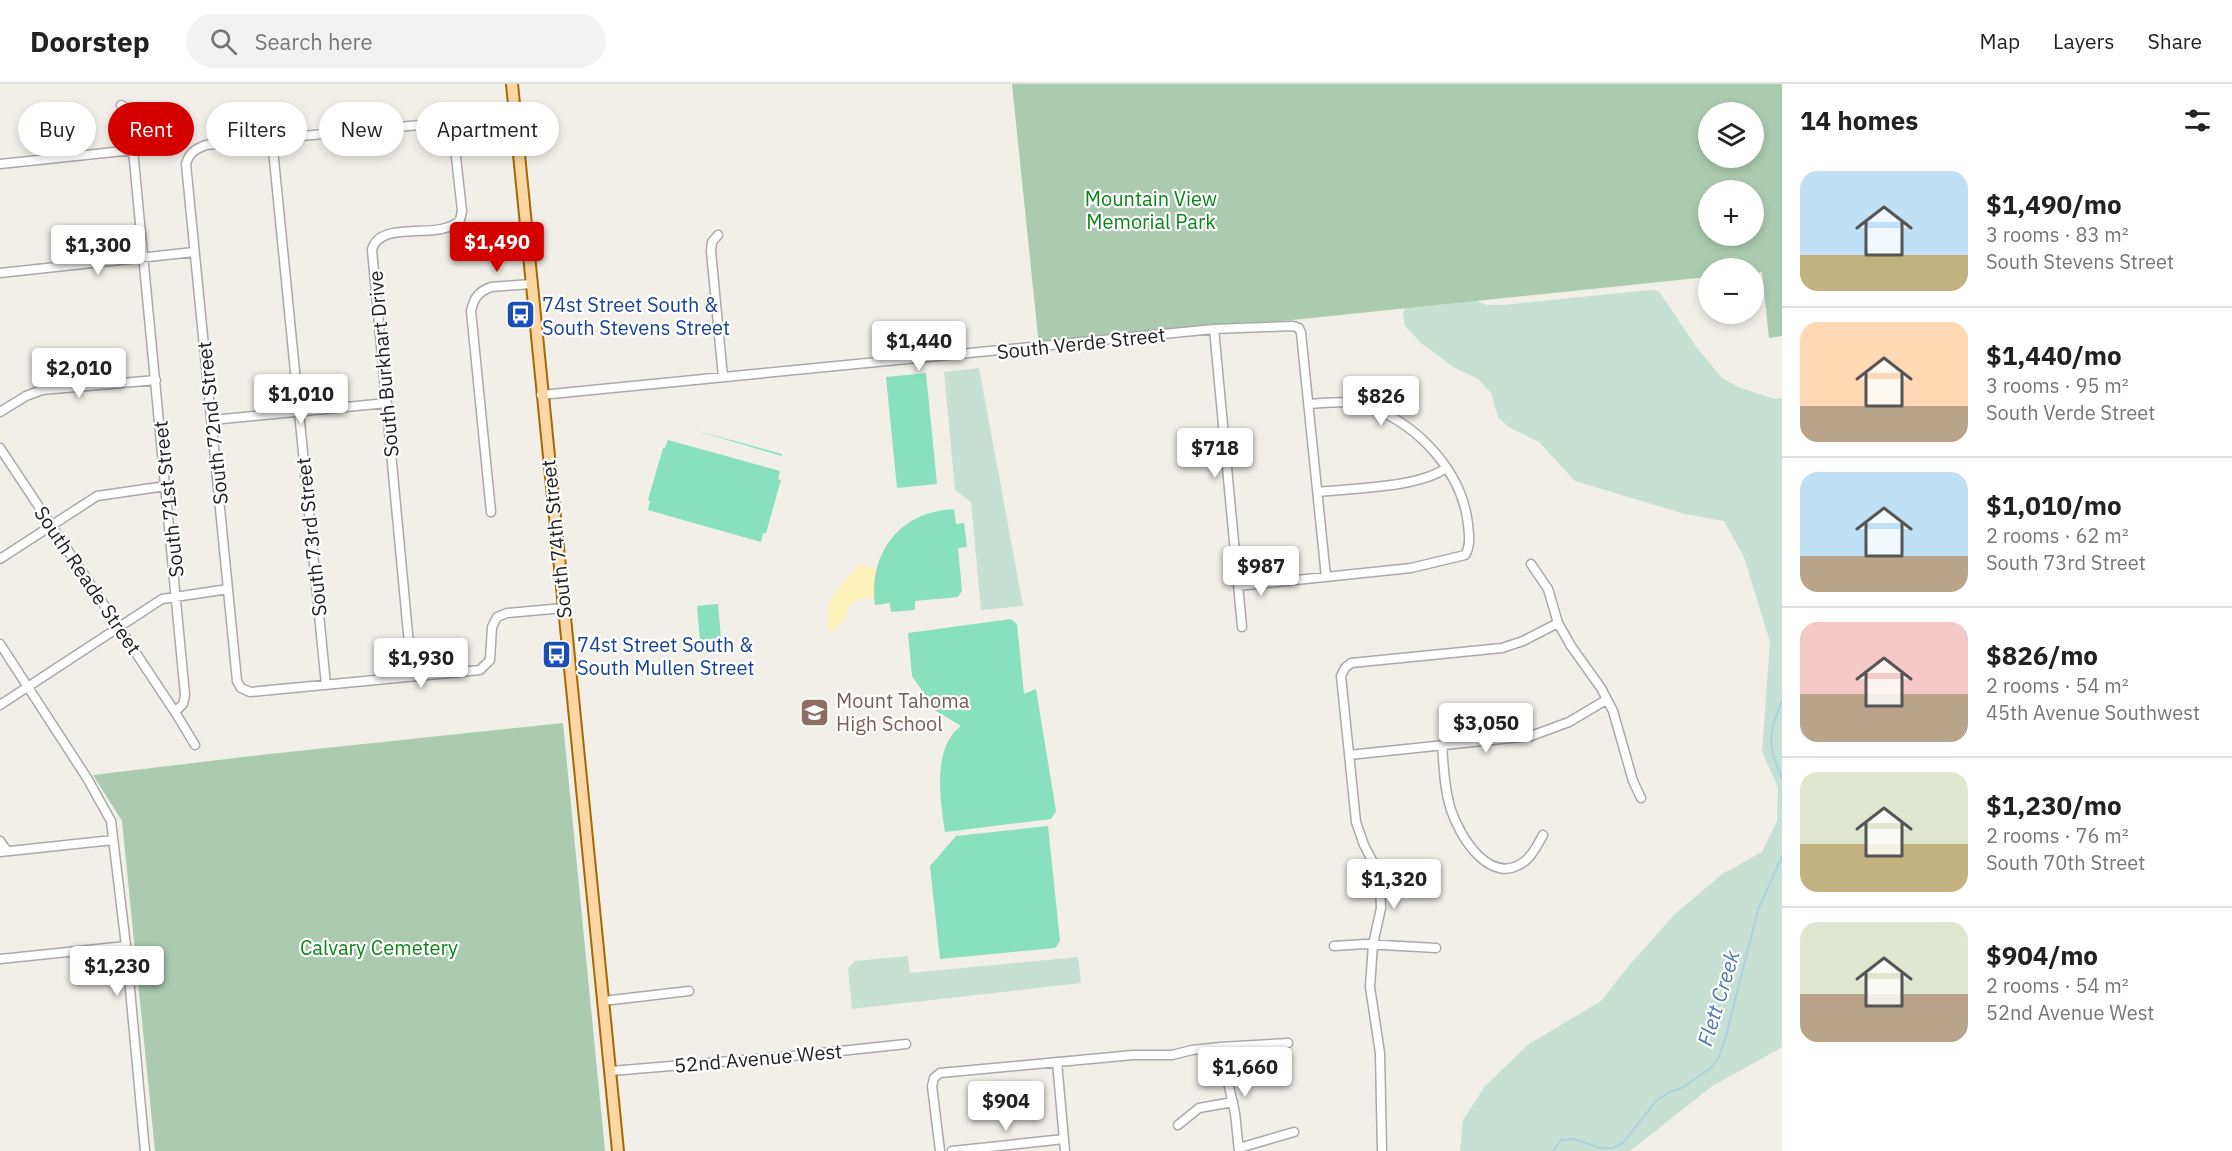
<!DOCTYPE html>
<meta charset="utf-8">
<style>
:root{--surface:#fff;--page:#f2f2f2;--text:#222;--muted:#767676;--line:#e0e0e0;--accent:#d40000}
body{margin:0;font-family:"IBM Plex Sans",sans-serif;background:var(--page);color:var(--text);height:100vh;display:flex;flex-direction:column;font-size:22px;white-space:nowrap}
*{box-sizing:border-box;margin:0}
p{font-size:20px;color:var(--muted)}
.icon{flex:none;width:33px;height:33px;fill:none;stroke:currentColor;stroke-width:2;stroke-linecap:round;stroke-linejoin:round}
.map{position:relative;flex:1;overflow:hidden}
.drawer{display:flex;flex-direction:column;background:var(--surface);width:450px}
.drawer>*{flex:none}
.guide{position:absolute;left:18px;top:18px;width:570px;height:54px;display:flex;gap:12px}
.tools{position:absolute;left:1698px;top:18px;display:grid;gap:12px}
.tools a{display:grid;place-items:center;width:66px;height:66px;border-radius:50%;background:var(--surface);box-shadow:0 3px 9px #0003;font-size:30px}
.price{position:absolute;translate:-50% -51px;padding:0 14px;border-radius:6px;background:#fff;color:#222;font-size:20px;line-height:39px;filter:drop-shadow(0 2px 3px #0008)}
.price::after{content:'';position:absolute;left:50%;top:36px;width:18px;height:14px;margin-left:-9px;background:inherit;clip-path:polygon(0 0,100% 0,50% 100%)}
.price.active{background:var(--accent);color:#fff}
ul{padding:0;list-style:none}
li{display:flex;align-items:center;gap:18px;height:150px;padding:0 18px}
li+li{border-top:2px solid var(--line)}
li span{display:grid;place-items:center;flex:none;width:168px;height:120px;border-radius:18px;color:#555}
li>.icon{margin-inline-start:auto}
span .icon{width:72px;height:72px;fill:#fffc;stroke-width:1}
li b{font-size:26px}
h2{display:flex;justify-content:space-between;align-items:center;height:72px;padding:0 18px;font-size:26px}
.tag{padding:0 21px;border-radius:27px;background:var(--surface);box-shadow:0 3px 9px #0003;font-size:21px;line-height:54px}
.tag.active{background:var(--accent);color:#fff}
header{display:flex;align-items:center;gap:36px;box-sizing:border-box;height:84px;padding:0 30px;background:var(--surface);border-bottom:2px solid var(--line)}
header strong{font-size:28px}
nav{display:flex;gap:33px;margin-inline-start:auto;font-size:21px}
.search{width:420px;height:54px;background:var(--page);display:flex;align-items:center;gap:15px;box-sizing:border-box;padding:0 21px;border-radius:33px;color:var(--muted);font-size:22px}
main{display:flex;flex:1;min-height:0}
.map>svg:first-child{display:block}
.wetland{fill:#c6e0d4}
.sand{fill:#fff1ba}
.cemetery{fill:#aacbaf;fill-rule:evenodd}
.pitch{fill:#88e0be}
.lines{fill:none;stroke-linecap:round;stroke-linejoin:round}
.stream{stroke:#aad3df;stroke-width:2}
.minor-casing{stroke:#a9a9a9;stroke-width:11}
.major-casing{stroke:#a06b00;stroke-width:14}
.minor{stroke:#fff;stroke-width:8}
.major{stroke:#fcd6a4;stroke-width:10}
.labels{text-anchor:middle;dominant-baseline:central;stroke-width:4.5;stroke-linejoin:round;paint-order:stroke}
.park-label{font-size:20px;fill:#0c8416;stroke:#fff}
.transit-label{font-size:20px;fill:#164399;stroke:#fff;text-anchor:start}
.street-label{font-size:20px;fill:#222;stroke:#fff}
.education-label{font-size:20px;fill:#785e54;stroke:#fff;text-anchor:start}
.water-label{font-size:21px;font-style:italic;fill:#4a7aab;stroke:#fff}
</style>
<header>
<strong>Doorstep</strong>
<div class="search"><svg class="icon" aria-label="search" viewBox="0 0 24 24"><circle cx="10" cy="10" r="6"/><path d="M15 15l6 6"/></svg>Search here</div>
<nav><a>Map</a><a>Layers</a><a>Share</a></nav>
</header>
<main>
<div class="map">
<svg width="1782" height="1067" viewBox="0 0 1782 1067">
<rect width="100%" height="100%" fill="#f2efe9"/>
<path class="wetland" d="M1650 206 1659 207 1697 264 1722 294 1738 303 1775 315 1782 314V963L1711 1003 1630 1067H1460L1463 1036 1485 1002 1529 960 1601 917 1632 878 1675 830 1722 790 1762 768 1777 737 1778 703 1762 668 1770 558 1744 473 1724 437 1685 430 1575 397 1539 358 1507 342 1498 333 1491 309 1478 295 1455 284 1422 260 1405 242 1403 229 1413 213 1464 212 1487 221H1503Z
M979 284 1023 522 981 526 971 418 955 406 944 288Z
M908 872 910 889 1078 873 1081 899 852 925 848 884 855 877Z"/>
<path class="sand" d="M860 481 876 485 874 513 855 516 849 522 846 533 830 550C828 543 827 536 827 530 828 512 848 492 860 481Z"/>
<path class="cemetery" d="M1012 0H1782V252L1769 254 1762 188 1754 189V184H1708V193L1039 262ZM1708 28H1754V74H1708ZM1708 106H1754V152H1708Z
M563 639 605 1067H155L122 737 93 691 260 671Z"/>
<path class="pitch" d="M926 289 937 400 897 404 886 293Z
M690 345 782 370V372Z
M668 356 780 387 778 395 781 396 766 449H763L761 458 648 426 650 417 648 416 663 364H665Z
M954 425 956 440 964 439 967 463 958 464 962 507 958 513 915 517V526L891 528 890 519 875 521C868 468 901 427 954 425Z
M718 520 721 554 700 556 697 522Z
M1011 535 1017 540 1024 610 1036 605 1056 727 1051 735 945 748C940 716 932 663 961 642L936 627 912 592 908 549Z
M1048 742 1060 857 1055 864 940 875 930 782 956 752Z"/>
<g class="lines">
<path class="stream" d="M1782 617C1768 649 1767 662 1782 694
M1553 1067 1561 1056 1574 1055 1600 1064H1613L1623 1059 1656 1017 1669 1008 1680 1005 1711 984 1719 973 1726 952 1758 826 1782 772"/>
<defs>
<path id="minor" d="M121 21C137 28 133 51 133 66L185 611 183 620 175 628 195 661
M516 32 206 61C195 65 189 69 186 80L237 597 241 604 250 608 480 586 490 576 492 543 497 533 507 529 563 524
M272 55 326 601
M0 80 133 66
M718 151 712 158 711 167 723 293
M0 189 194 168
M1214 245 1242 543
M541 311 1214 245 1293 242 1299 244 1301 249 1326 493
M0 328 26 312 42 306 156 296
M212 336 387 319
M0 364 175 628
M1318 408C1353 404 1418 404 1446 384
M491 428 471 227C474 214 478 208 491 203L531 200
M0 475 97 412 166 402
M1531 480 1548 505 1558 539 1571 562 1601 604 1613 627 1633 697 1641 714
M1238 502 1411 484 1465 471C1471 462 1469 450 1468 440 1462 388 1420 343 1373 324 1352 316 1331 318 1309 320
M0 560 87 694 111 737 126 862 145 1067
M412 592 372 166C380 134 439 158 460 136L462 127 452 37
M0 621 162 515 228 505
M1442 662C1444 683 1444 705 1451 726 1460 753 1491 804 1525 777 1533 771 1538 760 1543 751
M1349 671 1531 652 1569 638 1606 616
M0 757 7 767
M0 768 113 756
M1334 862 1365 860 1436 864
M0 875 126 862
M603 917 689 907
M1220 963 1235 1029 1239 1067
M1057 978 1065 1067
M611 987 803 971 906 960
M1178 1041 1199 1024 1233 1018
M1239 1064 1294 1048
M940 1067 932 1002 934 994 940 989 1133 971H1172L1192 966 1220 963 1288 959
M952 1067 1064 1055
M1382 1067 1380 969 1370 903 1373 860 1381 824 1380 801 1375 782 1364 761 1356 738 1341 592 1345 584 1351 579 1502 564 1523 557 1558 539"/>
<path id="major" d="M512 0 618 1067"/>
</defs>
<use href="#minor" class="minor-casing"/>
<use href="#major" class="major-casing"/>
<use href="#minor" class="minor"/>
<use href="#major" class="major"/>
</g>
<defs>
<symbol id="bus-square" viewBox="-11 -11 22 22"><rect x="-9" y="-9" width="18" height="18" rx="4" fill="#1a4fb4" stroke="#fff"/><path d="M-5-6H5V4H4V6H2V4H-2V6H-4V4H-5ZM-3.5-4V0h7V-4ZM-3.5 1.2v1.5H-2V1.2ZM2 1.2v1.5H3.5V1.2Z" fill="#fff"/></symbol>
<symbol id="school-square" viewBox="-11 -11 22 22"><rect x="-9" y="-9" width="18" height="18" rx="4" fill="#8d6e63" stroke="#fff"/><path d="M0-5L7-2L0 1L-7-2ZM-4 1L0 2.5L4 1V4Q0 6-4 4Z" fill="#fff"/></symbol>
</defs>
<g fill-rule="evenodd">
<use href="#bus-square" x="504" y="214" width="33" height="33"/>
<use href="#bus-square" x="540" y="554" width="33" height="33"/>
<use href="#school-square" x="798" y="612" width="33" height="33"/>
</g>
<g class="labels">
<g class="park-label">
<text x="1151" y="114">Mountain View<tspan x="1151" dy="23">Memorial Park</tspan></text>
<text x="379" y="863">Calvary Cemetery</text>
</g>
<g class="transit-label">
<text x="542" y="220">74st Street South &amp;<tspan x="542" dy="23">South Stevens Street</tspan></text>
<text x="577" y="560">74st Street South &amp;<tspan x="577" dy="23">South Mullen Street</tspan></text>
</g>
<g class="street-label">
<text transform="translate(1081 259) rotate(-6)">South Verde Street</text>
<text transform="translate(383 280) rotate(-95)">South Burkhart Drive</text>
<text transform="translate(212 339) rotate(-96)">South 72nd Street</text>
<text transform="translate(168 415) rotate(-96)">South 71st Street</text>
<text transform="translate(311 453) rotate(-96)">South 73rd Street</text>
<text transform="translate(556 455) rotate(-96)">South 74th Street</text>
<text transform="translate(88 496) rotate(56)">South Reade Street</text>
<text transform="translate(758 974) rotate(-5)">52nd Avenue West</text>
</g>
<g class="education-label">
<text x="836" y="616">Mount Tahoma<tspan x="836" dy="23">High School</tspan></text>
</g>
<g class="water-label">
<text transform="translate(1718 914) rotate(-73)">Flett Creek</text>
</g>
</g>
</svg>
<div class="tools">
<a><svg class="icon" aria-label="layers" viewBox="0 0 24 24"><path d="M12 4l9 5-9 5-9-5zM3 14l9 5 9-5"/></svg></a>
<a>+</a>
<a>−</a>
</div>
<b class="price active" style="left:497px;top:189px">$1,490</b>
<b class="price" style="left:98px;top:192px">$1,300</b>
<b class="price" style="left:919px;top:288px">$1,440</b>
<b class="price" style="left:79px;top:315px">$2,010</b>
<b class="price" style="left:301px;top:341px">$1,010</b>
<b class="price" style="left:1381px;top:343px">$826</b>
<b class="price" style="left:1215px;top:395px">$718</b>
<b class="price" style="left:1261px;top:513px">$987</b>
<b class="price" style="left:421px;top:605px">$1,930</b>
<b class="price" style="left:1486px;top:670px">$3,050</b>
<b class="price" style="left:1394px;top:826px">$1,320</b>
<b class="price" style="left:117px;top:913px">$1,230</b>
<b class="price" style="left:1245px;top:1014px">$1,660</b>
<b class="price" style="left:1006px;top:1048px">$904</b>
<div class="guide">
<a class="tag">Buy</a>
<a class="tag active">Rent</a>
<a class="tag">Filters</a>
<a class="tag">New</a>
<a class="tag">Apartment</a>
</div>
</div>
<section class="drawer">
<h2>14 homes<svg class="icon" aria-label="filters" viewBox="0 0 24 24"><path d="M4 7h16M4 17h16"/><circle cx="9" cy="7" r="2"/><circle cx="15" cy="17" r="2"/></svg></h2>
<ul>
<li><span style="background:linear-gradient(#bfe0f5 70%,#c2b280 0)"><svg class="icon" aria-label="home" viewBox="0 0 24 24"><path d="M3 11l9-7 9 7M6 9v11h12V9"/></svg></span><div><b>$1,490/mo</b><p>3 rooms · 83 m²</p><p>South Stevens Street</p></div></li>
<li><span style="background:linear-gradient(#ffd9b3 70%,#b9a48a 0)"><svg class="icon" aria-label="home" viewBox="0 0 24 24"><path d="M3 11l9-7 9 7M6 9v11h12V9"/></svg></span><div><b>$1,440/mo</b><p>3 rooms · 95 m²</p><p>South Verde Street</p></div></li>
<li><span style="background:linear-gradient(#bfe0f5 70%,#b9a48a 0)"><svg class="icon" aria-label="home" viewBox="0 0 24 24"><path d="M3 11l9-7 9 7M6 9v11h12V9"/></svg></span><div><b>$1,010/mo</b><p>2 rooms · 62 m²</p><p>South 73rd Street</p></div></li>
<li><span style="background:linear-gradient(#f6c9c9 60%,#b9a48a 0)"><svg class="icon" aria-label="home" viewBox="0 0 24 24"><path d="M3 11l9-7 9 7M6 9v11h12V9"/></svg></span><div><b>$826/mo</b><p>2 rooms · 54 m²</p><p>45th Avenue Southwest</p></div></li>
<li><span style="background:linear-gradient(#dfe7d0 60%,#c2b280 0)"><svg class="icon" aria-label="home" viewBox="0 0 24 24"><path d="M3 11l9-7 9 7M6 9v11h12V9"/></svg></span><div><b>$1,230/mo</b><p>2 rooms · 76 m²</p><p>South 70th Street</p></div></li>
<li><span style="background:linear-gradient(#dfe7d0 60%,#b9a48a 0)"><svg class="icon" aria-label="home" viewBox="0 0 24 24"><path d="M3 11l9-7 9 7M6 9v11h12V9"/></svg></span><div><b>$904/mo</b><p>2 rooms · 54 m²</p><p>52nd Avenue West</p></div></li>
</ul>
</section>
</main>
